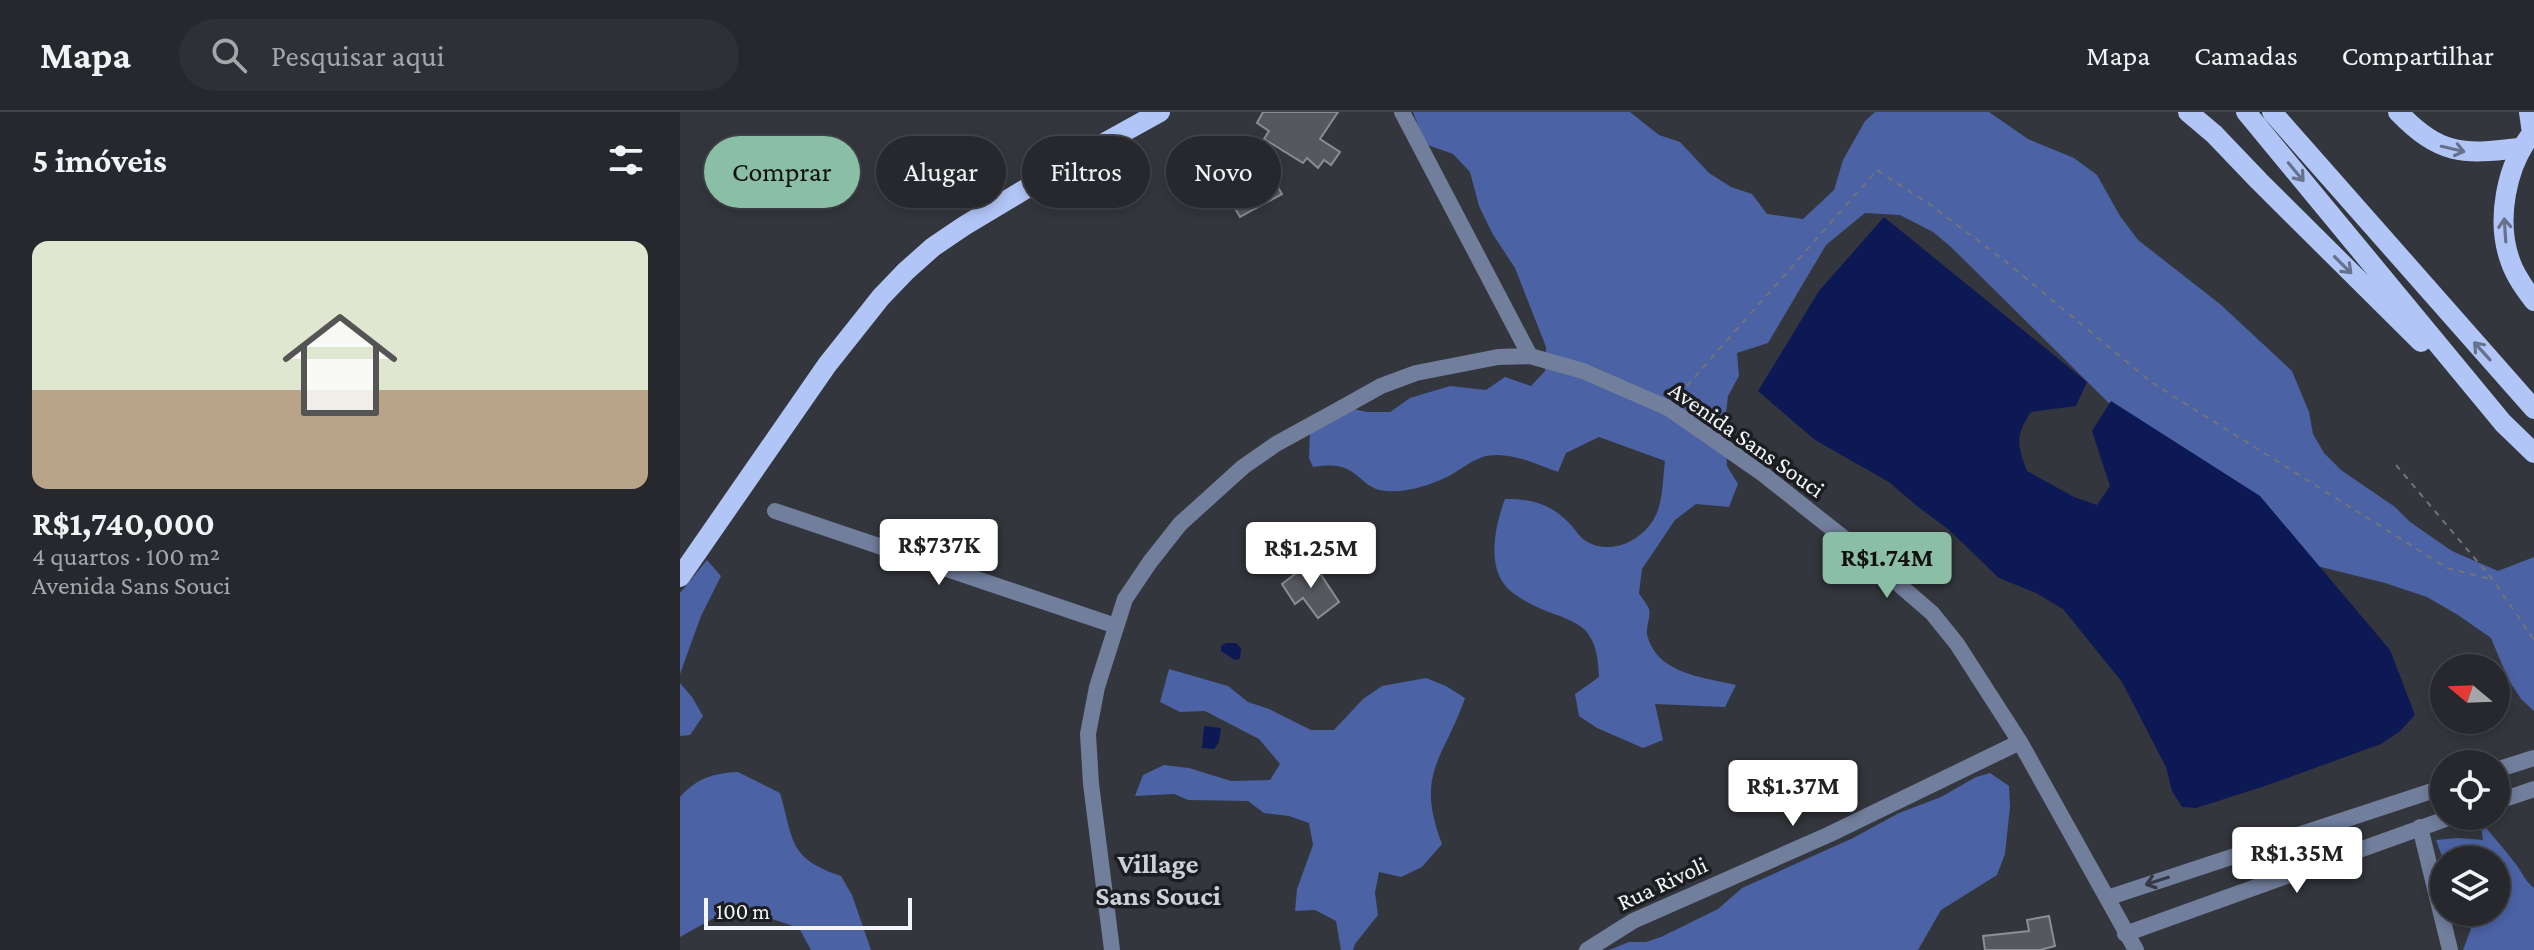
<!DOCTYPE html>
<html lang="pt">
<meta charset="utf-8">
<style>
:root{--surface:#26282d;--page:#2e3035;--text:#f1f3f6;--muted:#a4a6aa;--line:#424449;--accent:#8abfa5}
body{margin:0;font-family:"Crimson Pro",serif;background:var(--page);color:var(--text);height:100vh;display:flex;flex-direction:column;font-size:30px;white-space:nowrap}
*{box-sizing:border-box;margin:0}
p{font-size:26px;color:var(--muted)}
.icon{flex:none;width:44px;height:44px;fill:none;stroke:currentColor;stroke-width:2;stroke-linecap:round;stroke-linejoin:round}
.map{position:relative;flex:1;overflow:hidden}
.drawer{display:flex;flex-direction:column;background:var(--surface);width:680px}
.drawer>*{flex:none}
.banner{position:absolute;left:24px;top:24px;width:760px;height:72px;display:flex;gap:16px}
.needle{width:52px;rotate:289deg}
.buttons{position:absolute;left:1750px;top:542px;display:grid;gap:16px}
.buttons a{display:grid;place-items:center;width:80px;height:80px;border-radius:50%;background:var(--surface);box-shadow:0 4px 12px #0003,0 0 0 2px var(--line);font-size:40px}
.scale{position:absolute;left:24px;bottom:20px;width:208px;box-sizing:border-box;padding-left:8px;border:4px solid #f3f5f9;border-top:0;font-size:22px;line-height:28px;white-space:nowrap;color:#f3f5f9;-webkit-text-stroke:6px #1c1d20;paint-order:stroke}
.price{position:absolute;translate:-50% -68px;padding:0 18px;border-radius:8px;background:#fff;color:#222;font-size:26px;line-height:52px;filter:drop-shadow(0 2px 4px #0008)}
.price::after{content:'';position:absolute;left:50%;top:48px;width:24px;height:18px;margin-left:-12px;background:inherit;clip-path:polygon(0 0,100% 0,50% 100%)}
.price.on{background:var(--accent);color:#111}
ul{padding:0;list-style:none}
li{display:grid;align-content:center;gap:16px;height:424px;padding:0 32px}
li span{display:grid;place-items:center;height:248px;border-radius:16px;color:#555}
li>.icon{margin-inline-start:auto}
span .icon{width:144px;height:144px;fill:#fffc;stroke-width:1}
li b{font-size:34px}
h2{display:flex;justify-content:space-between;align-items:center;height:96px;padding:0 32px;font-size:34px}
.chip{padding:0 28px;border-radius:36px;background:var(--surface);box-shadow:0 4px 12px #0003,0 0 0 2px var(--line);font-size:28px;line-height:72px}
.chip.on{background:var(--accent);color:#111}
header{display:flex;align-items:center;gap:48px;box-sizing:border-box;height:112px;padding:0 40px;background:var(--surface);border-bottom:2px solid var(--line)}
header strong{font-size:38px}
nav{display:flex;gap:44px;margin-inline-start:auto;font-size:28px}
.search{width:560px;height:72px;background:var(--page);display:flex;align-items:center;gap:20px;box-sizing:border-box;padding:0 28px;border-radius:44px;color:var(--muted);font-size:30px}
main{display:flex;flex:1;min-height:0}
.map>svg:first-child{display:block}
.forest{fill:#4b62a4}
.water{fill:#0c1955}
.building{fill:#55585e;stroke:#8a8d94;stroke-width:2}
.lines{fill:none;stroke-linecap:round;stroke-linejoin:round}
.path{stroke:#717479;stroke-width:2;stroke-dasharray:6 6;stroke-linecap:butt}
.minor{stroke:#717e9c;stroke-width:16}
.major{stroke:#b1c5f7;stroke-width:20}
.oneway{stroke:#66718c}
.oneway2{stroke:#363a45}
.labels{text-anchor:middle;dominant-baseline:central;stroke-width:7;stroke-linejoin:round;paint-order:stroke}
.street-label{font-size:24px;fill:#f3f5f9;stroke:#1c1d20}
.quarter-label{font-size:28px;font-weight:bold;fill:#cdd0d8;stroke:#1c1d20}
</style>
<header>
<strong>Mapa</strong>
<div class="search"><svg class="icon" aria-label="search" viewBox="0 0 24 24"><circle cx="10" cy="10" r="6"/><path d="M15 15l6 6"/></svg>Pesquisar aqui</div>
<nav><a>Mapa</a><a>Camadas</a><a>Compartilhar</a></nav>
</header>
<main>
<section class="drawer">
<h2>5 imóveis<svg class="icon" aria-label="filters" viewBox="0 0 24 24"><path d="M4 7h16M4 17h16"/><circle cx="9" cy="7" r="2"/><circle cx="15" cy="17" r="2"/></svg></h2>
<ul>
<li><span style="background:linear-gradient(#dfe7d0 60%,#b9a48a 0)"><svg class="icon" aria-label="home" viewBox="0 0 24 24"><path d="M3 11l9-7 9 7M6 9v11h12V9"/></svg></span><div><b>R$1,740,000</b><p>4 quartos · 100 m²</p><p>Avenida Sans Souci</p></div></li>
</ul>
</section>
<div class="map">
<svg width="1854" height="838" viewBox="0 0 1854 838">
<rect width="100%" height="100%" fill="#33363c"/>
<path class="forest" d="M733 0H950L979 23 1000 30 1029 61 1051 75 1072 82 1087 102 1123 107 1154 78 1163 48 1185 9 1195 0H1309L1348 27 1394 46 1417 63 1440 104 1458 128 1540 192 1612 259 1629 300 1633 322 1644 341 1661 358 1715 395 1730 410 1772 439 1818 459 1854 445V599L1841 587 1828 567 1811 526 1778 503 1747 485 1705 471 1633 453 1547 408 1271 135 1253 120 1220 103 1185 101 1146 133 1088 231 1057 241 1059 264 1048 284 1045 309 1047 354 1058 372 1049 395 1016 392 995 408 962 457 959 481C961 485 967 492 969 497 971 505 966 514 967 522 976 562 1023 565 1056 573L1045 595 975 592 983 628 963 636 917 616 899 604 895 582 919 565C918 548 917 531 905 518 894 508 879 504 866 499 852 493 833 484 824 472 807 449 816 411 825 387 852 387 872 392 891 413 895 417 899 424 903 427 930 447 968 427 978 398 983 383 983 364 985 349L919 325 886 341 878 360C856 352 830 339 806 344 791 348 781 358 767 365 750 373 726 381 707 379 688 378 683 366 669 358 659 352 644 353 633 355L629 346 630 320 665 295 687 300H710L730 286 770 274 806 278 825 265 851 274 865 259 866 235 835 156 812 121 799 94 790 60 773 42 745 32Z
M27 448 41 464 21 504 0 562V481Z
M489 557 548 574 568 590 589 597 631 618H654L683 587 702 574 746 566 766 574 785 586C763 649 735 661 762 732L742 755 721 765 699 760 695 781 698 803 675 832 673 838H661L656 809 635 798 615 799 617 777 633 733 629 711 609 704 584 701 568 689 508 688 494 682 455 684 463 663 484 653 509 656 551 669 590 668 600 652 579 627 525 599 500 600 480 590Z
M0 571 12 585 23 604 10 623 0 624Z
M58 660 100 681C114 729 108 746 161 764L172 783 191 838H131L119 816 72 800 50 797 0 825V685C17 666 34 661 58 660Z
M1310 661 1329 674 1330 695 1325 742 1317 763 1261 798 1238 838H929L949 830H966L981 825 1038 797 1062 776 1173 726 1219 701 1261 685 1296 665Z
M1799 706C1810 722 1823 735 1835 751 1842 760 1845 769 1854 776V838H1783L1792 814 1788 800H1816V748H1764V750L1756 728 1778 726 1803 728Z"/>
<path class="water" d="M1204 105 1407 270 1396 294 1351 300C1335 324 1337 333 1347 359L1394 385 1417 393 1430 374 1412 319 1431 289 1580 384 1710 538 1735 603 1719 620 1701 632 1585 674 1516 696 1502 695 1492 679 1486 655 1442 570 1383 497 1356 481 1319 466 1268 417 1237 394 1209 370 1135 328 1078 279 1139 179Z
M546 531H556L561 536 560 547 555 548 541 539V534Z
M524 614 541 616 539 630 534 637 522 636Z"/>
<path class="building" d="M583 0H658L640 27 660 40 651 53 644 48 638 56 627 46 623 51 584 27 589 19 577 11Z
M595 70 602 82 560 105 553 93Z
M632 449 659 490 638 506 623 486 615 492 602 472Z
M1369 804 1375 834 1360 838H1305L1303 824 1349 819 1347 808Z"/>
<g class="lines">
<path class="path" d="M999 283 1197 58 1249 92 1325 149 1471 270 1767 456 1813 468
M1716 353 1813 468 1854 528"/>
<path class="minor" d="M722 0 850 244
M95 399 436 514
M1816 658 1854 646
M1816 690 1854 677
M1740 715 1770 838
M1427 786 1764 675
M1445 822 1774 704
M432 838 411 672 408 622 417 575 445 487 470 450 500 412 563 355 596 332 658 298 701 274 736 261 818 245 850 244 903 259 988 296 1083 362 1179 438 1252 501 1277 532 1340 630 1456 838
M907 838 953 809 1148 723 1340 630"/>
<path class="major" d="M1508 0 1534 22 1579 69 1741 230
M1566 0 1823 311 1854 341
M1592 0 1854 297
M1718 0C1760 43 1782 43 1839 36
M1849 0 1852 21
M1854 19C1826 52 1815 109 1831 151 1836 165 1845 177 1854 189
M0 465 147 253 201 185 226 159 253 135 284 114 397 46 480 0"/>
</g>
<defs><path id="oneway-shaft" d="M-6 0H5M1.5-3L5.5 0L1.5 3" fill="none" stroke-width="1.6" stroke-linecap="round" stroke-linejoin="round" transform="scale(2)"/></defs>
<g class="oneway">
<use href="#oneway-shaft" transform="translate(1773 37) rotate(13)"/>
<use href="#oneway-shaft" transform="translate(1616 60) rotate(50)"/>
<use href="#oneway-shaft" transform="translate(1825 118) rotate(-94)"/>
<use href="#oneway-shaft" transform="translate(1663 153) rotate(45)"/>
<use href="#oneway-shaft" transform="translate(1802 239) rotate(-132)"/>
</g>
<use class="oneway2" href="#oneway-shaft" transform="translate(1477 769) rotate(162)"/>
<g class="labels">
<g class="street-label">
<text transform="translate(1067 327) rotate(35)">Avenida Sans Souci</text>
<text transform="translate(982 771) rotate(-25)">Rua Rivoli</text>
</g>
<g class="quarter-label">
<text x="478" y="751">Village<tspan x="478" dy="32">Sans Souci</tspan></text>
</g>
</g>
</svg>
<div class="buttons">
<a><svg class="needle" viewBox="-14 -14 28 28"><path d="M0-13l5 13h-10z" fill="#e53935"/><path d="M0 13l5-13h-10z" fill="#a4a6aa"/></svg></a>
<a><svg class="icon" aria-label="locate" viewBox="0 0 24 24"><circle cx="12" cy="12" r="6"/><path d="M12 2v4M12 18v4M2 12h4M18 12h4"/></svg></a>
<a><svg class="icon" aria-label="layers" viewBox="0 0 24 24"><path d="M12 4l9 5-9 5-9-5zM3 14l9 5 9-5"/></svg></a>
</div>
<div class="scale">100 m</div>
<b class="price" style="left:259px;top:475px">R$737K</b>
<b class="price" style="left:631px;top:478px">R$1.25M</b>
<b class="price on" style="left:1207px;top:488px">R$1.74M</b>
<b class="price" style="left:1113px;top:716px">R$1.37M</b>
<b class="price" style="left:1617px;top:783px">R$1.35M</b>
<div class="banner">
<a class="chip on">Comprar</a>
<a class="chip">Alugar</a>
<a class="chip">Filtros</a>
<a class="chip">Novo</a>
</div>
</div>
</main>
